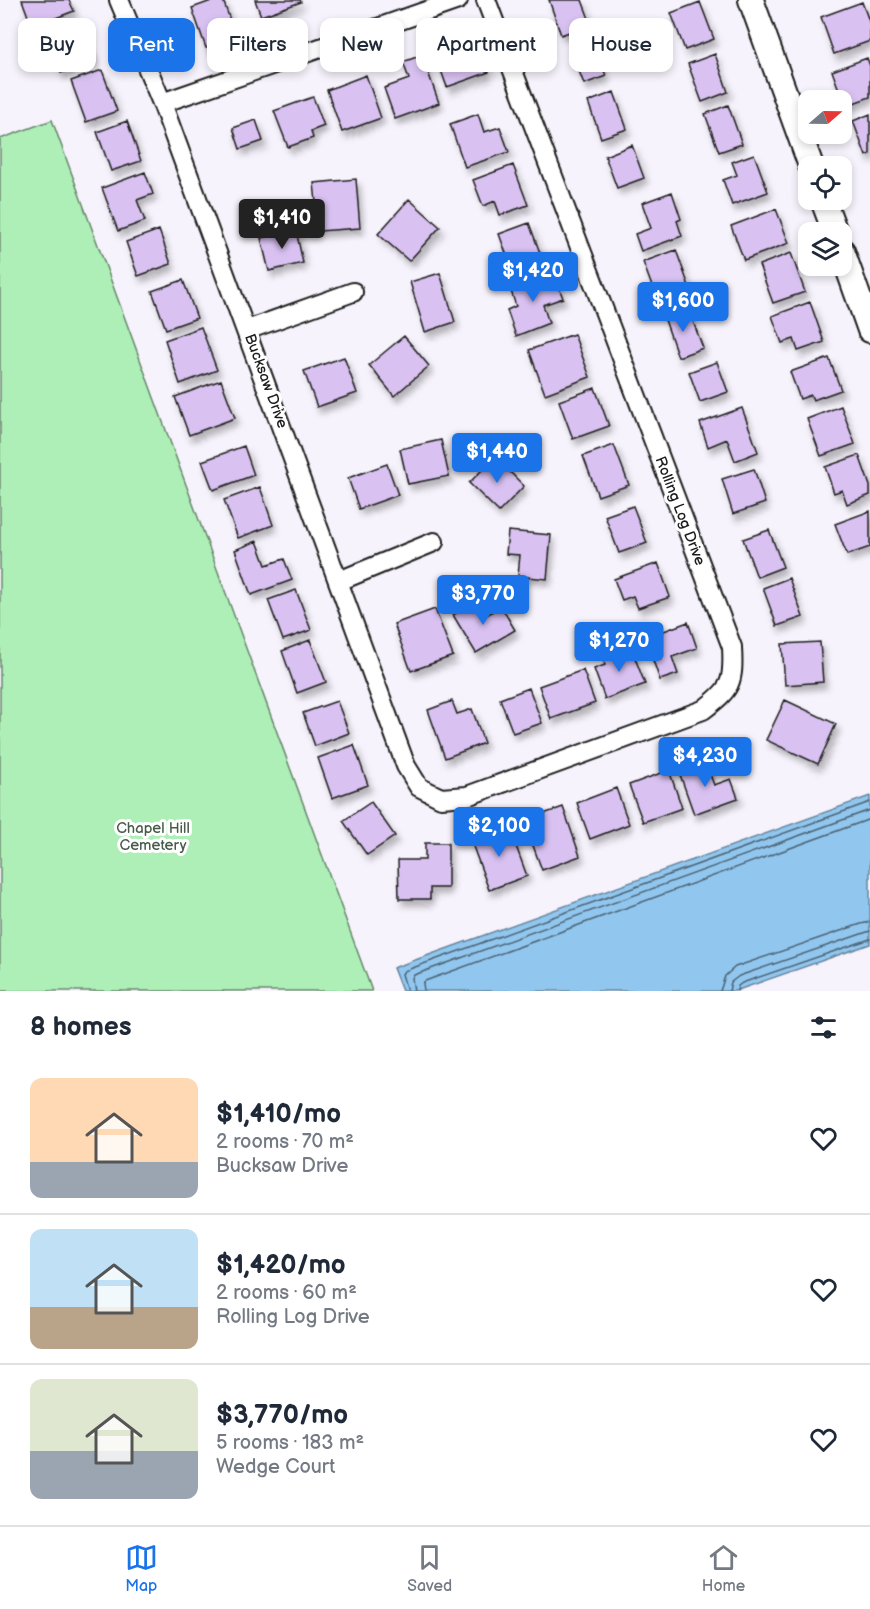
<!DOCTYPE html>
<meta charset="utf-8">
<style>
:root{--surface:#fff;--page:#f2f2f3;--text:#1f2937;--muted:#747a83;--line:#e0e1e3;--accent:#1a73e8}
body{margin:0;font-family:"Balsamiq Sans",sans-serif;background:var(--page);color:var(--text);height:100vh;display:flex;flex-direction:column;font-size:22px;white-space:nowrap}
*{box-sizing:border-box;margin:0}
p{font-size:20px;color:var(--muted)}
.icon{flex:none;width:33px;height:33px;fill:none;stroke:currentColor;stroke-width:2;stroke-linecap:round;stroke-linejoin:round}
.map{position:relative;height:991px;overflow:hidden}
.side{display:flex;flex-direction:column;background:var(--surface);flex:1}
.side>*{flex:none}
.hud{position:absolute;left:18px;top:18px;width:834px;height:54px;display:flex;gap:12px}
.needle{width:39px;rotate:70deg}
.buttons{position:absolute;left:798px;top:90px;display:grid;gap:12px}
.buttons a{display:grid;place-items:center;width:54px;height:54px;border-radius:12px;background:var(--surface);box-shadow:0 3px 9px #0003;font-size:30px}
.price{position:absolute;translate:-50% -51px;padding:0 14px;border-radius:6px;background:var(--accent);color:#fff;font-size:20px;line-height:39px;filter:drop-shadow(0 2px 3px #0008)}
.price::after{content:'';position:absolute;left:50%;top:36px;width:18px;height:14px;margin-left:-9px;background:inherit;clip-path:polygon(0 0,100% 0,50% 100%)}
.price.active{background:#222;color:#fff}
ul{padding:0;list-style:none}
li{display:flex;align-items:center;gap:18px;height:150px;padding:0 30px}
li+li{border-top:2px solid var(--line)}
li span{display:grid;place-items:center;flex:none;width:168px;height:120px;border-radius:12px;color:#555}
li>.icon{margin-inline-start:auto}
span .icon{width:72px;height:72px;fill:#fffc;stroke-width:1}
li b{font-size:26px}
h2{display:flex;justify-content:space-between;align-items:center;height:72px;padding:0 30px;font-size:26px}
.pill{padding:0 21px;border-radius:12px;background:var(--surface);box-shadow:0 3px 9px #0003;font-size:21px;line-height:54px}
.pill.active{background:var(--accent);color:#fff}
.dock{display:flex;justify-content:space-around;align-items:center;height:84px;border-top:2px solid var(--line);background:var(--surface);font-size:16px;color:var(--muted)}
.dock a{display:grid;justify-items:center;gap:3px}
.dock .active{color:var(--accent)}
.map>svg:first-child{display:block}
.green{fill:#aeefb7;stroke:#65866a;stroke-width:1.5}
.water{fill:#91c7ef;stroke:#62839b;stroke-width:1.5}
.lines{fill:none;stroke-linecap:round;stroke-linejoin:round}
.shore{stroke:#4b6070;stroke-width:1.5}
.building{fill:#d9c2f2;stroke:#1c1c1c;stroke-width:1.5;filter:url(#shadow)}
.minor-casing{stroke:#1c1c1c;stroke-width:22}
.tertiary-casing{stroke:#1c1c1c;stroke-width:28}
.minor{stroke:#fff;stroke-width:18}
.tertiary{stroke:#fff;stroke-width:24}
.labels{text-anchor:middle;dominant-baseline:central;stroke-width:6;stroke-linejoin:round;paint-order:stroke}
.street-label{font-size:15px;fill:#1c1c1c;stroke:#fff}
.park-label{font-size:15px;fill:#485b4a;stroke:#fff}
</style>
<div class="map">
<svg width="870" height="991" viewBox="0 0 870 991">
<defs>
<filter id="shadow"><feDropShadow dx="3.5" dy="6" stdDeviation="3" flood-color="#0004"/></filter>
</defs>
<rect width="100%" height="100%" fill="#f7f3fc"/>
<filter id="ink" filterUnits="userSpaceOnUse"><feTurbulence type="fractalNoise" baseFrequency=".0167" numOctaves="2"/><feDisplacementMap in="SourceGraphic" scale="12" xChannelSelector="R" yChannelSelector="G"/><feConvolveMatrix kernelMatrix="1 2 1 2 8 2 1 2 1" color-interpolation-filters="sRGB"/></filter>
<g filter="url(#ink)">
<path class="green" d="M52 120 372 991H0V139Z"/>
<path class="water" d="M870 796V944L735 991H402L393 968Z"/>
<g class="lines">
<path class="shore" d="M407 991 402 974 404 971 870 802
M414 991 412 978 414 975 870 810
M424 991 423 983 425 981 870 819
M720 991 725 976 735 967 861 924 870 922
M729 991 731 982 739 976 870 931
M737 991 738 986 742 983 870 939"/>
</g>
<path class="building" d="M22 0H69L74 11 32 27Z
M214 0H223L236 37 206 48 192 8Z
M255 0H300L301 2 261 16Z
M549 0H582L591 24 561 35Z
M700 2 714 39 685 50 671 13Z
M862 2 870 24V41L834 54 821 17Z
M81 22 95 60 61 73 47 34Z
M476 36 489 72 447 87 434 51Z
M593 39 606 76 584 84 570 47Z
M715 54 728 92 702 102 688 64Z
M422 55 439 103 395 119 384 88 409 79 403 62Z
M867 58 870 66V97L845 106 832 71Z
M102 70 117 111 86 122 71 81Z
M366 75 381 118 342 132 327 90Z
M614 92 627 129 601 138 588 102Z
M313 97 324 126 311 131 313 138 288 147 274 111Z
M728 105 742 144 719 152 705 114Z
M478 114 484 132 500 127 509 152 465 167 450 124Z
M870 114V154L866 156 853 121Z
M256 120 263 141 240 149 233 128Z
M127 121 141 161 111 171 97 132Z
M632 145 644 178 617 188 605 156Z
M754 154 768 192 732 205 723 180 737 175 732 162Z
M513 165 528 205 500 215 495 201 483 206 473 180Z
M145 172 153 194 137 200 145 221 118 231 102 188Z
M356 179 360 228 319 231 314 183Z
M672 192 681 219 677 221 682 236 641 251 635 234 651 228 642 203Z
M409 199 440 227 409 261 378 234Z
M776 209 789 243 744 260 731 226Z
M529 223 543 261 513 272 499 234Z
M159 230 171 264 138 276 126 242Z
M296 230 303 263 269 271 261 238Z
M676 250 690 289 657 300 643 262Z
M791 253 805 292 773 303 759 265Z
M553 272 563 298 543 305 549 323 516 336 507 310 516 306 510 288Z
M440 273 455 322 425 332 410 282Z
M183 280 197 318 166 329 152 291Z
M810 302 824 342 798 351 794 339 782 343 772 316Z
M688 308 703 348 678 357 664 317Z
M201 327 217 370 180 384 165 340Z
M574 334 590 377 545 394 529 350Z
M404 336 429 366 394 396 369 365Z
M344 357 357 393 317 407 304 371Z
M829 358 841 390 813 400 811 395 800 399 790 372Z
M717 362 728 392 700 402 689 372Z
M221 380 235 418 189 435 175 397Z
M595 388 609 426 573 439 559 401Z
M841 406 855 444 821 456 807 419Z
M742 408 758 452 735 461 727 439 708 447 700 423Z
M441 440 449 476 408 484 400 449Z
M614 445 629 485 598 496 583 456Z
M244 446 254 475 213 490 202 461Z
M859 455 870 486V495L847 504 842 490 834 493 825 467Z
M495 457 524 486 499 512 469 483Z
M387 464 398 495 359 509 348 478Z
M754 469 765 503 733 514 722 479Z
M260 487 273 525 238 538 224 500Z
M633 506 647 543 619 553 605 516Z
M870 511V547L847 555 835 524Z
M769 530 783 567 757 577 743 539Z
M508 531 551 535 547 579 518 576 520 555 506 554Z
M257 541 266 565 284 559 292 580 251 595 235 550Z
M658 563 670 597 638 608 633 596 622 600 614 579Z
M789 578 803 617 777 626 763 588Z
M296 590 311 630 283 640 268 600Z
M476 601 485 616 501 606 515 630 476 653 453 615Z
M435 609 453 656 411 671 394 624Z
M688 622 697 648 672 657 678 674 660 680 645 638Z
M310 640 326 682 297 693 282 651Z
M820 642 823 682 785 685 782 644Z
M630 645 645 684 605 699 594 669 605 665 602 655Z
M583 670 595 703 551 719 539 686Z
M529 688 542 723 513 733 500 699Z
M785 700 836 724 818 764 766 740Z
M337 701 349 733 315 746 303 713Z
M452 701 457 714 472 709 484 743 445 758 428 710Z
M354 745 368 785 332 798 318 758Z
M704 759 714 785 731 779 738 798 694 814 678 769Z
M669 770 682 808 643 822 629 785Z
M616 788 629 824 590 839 577 803Z
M371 802 395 836 367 855 343 821Z
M563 807 580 856 542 870 524 821Z
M509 827 527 876 489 890 471 841Z
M425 843H448V888H430V899H399L398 860H425Z"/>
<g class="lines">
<defs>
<path id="minor" d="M119 0 162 103 406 766 419 787 441 798 467 796 703 710C731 689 734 683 732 647L486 0
M162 103 458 0
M247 330 353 292
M339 581 434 542"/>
<path id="tertiary" d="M751 0 811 166
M823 200 835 232
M842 251 870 330"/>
</defs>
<use href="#minor" class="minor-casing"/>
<use href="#tertiary" class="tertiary-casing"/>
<use href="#minor" class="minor"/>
<use href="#tertiary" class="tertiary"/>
</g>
</g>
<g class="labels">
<g class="street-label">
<text transform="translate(266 381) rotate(70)">Bucksaw Drive</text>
<text transform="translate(680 511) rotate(69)">Rolling Log Drive</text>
</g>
<g class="park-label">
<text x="153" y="828">Chapel Hill<tspan x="153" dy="17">Cemetery</tspan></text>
</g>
</g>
</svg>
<div class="buttons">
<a><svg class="needle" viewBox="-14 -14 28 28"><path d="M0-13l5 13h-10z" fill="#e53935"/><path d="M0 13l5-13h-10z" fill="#747a83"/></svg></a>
<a><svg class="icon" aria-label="locate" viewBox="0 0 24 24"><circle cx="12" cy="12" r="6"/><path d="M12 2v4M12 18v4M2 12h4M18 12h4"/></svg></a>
<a><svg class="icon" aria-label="layers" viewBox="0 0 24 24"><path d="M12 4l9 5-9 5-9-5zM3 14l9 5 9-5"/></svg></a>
</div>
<b class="price active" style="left:282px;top:250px">$1,410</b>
<b class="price" style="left:533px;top:303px">$1,420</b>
<b class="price" style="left:683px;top:333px">$1,600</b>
<b class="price" style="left:497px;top:484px">$1,440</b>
<b class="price" style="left:483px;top:626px">$3,770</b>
<b class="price" style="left:619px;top:673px">$1,270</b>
<b class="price" style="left:705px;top:788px">$4,230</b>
<b class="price" style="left:499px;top:858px">$2,100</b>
<div class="hud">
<a class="pill">Buy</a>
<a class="pill active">Rent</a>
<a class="pill">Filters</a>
<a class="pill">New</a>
<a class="pill">Apartment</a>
<a class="pill">House</a>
</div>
</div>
<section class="side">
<h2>8 homes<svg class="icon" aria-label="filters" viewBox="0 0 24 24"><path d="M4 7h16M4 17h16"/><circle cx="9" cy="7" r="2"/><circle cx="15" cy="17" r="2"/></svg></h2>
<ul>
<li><span style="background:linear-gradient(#ffd9b3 70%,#9aa5b1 0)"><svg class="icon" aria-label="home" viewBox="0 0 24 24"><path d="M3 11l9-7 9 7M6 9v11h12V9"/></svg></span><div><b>$1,410/mo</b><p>2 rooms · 70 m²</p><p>Bucksaw Drive</p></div><svg class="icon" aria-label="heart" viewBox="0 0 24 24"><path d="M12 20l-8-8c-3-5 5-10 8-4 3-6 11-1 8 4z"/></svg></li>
<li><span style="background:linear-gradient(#bfe0f5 65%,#b9a48a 0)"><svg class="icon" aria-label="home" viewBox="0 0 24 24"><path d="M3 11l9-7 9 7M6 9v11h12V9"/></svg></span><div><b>$1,420/mo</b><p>2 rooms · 60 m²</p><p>Rolling Log Drive</p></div><svg class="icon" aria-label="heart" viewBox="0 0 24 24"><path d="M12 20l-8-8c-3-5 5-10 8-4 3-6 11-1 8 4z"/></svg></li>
<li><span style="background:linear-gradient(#dfe7d0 60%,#9aa5b1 0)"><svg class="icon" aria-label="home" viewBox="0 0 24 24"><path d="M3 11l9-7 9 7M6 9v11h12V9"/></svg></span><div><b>$3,770/mo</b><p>5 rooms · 183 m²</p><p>Wedge Court</p></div><svg class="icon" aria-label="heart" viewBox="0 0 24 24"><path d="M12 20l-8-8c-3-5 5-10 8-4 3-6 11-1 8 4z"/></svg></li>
</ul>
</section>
<nav class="dock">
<a class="active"><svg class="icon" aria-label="map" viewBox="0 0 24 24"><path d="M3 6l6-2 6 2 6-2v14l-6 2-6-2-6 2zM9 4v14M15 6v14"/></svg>Map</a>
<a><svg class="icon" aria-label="saved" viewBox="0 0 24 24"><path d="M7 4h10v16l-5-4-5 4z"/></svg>Saved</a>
<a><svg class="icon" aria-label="home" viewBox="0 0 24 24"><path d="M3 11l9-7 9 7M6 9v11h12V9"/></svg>Home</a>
</nav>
